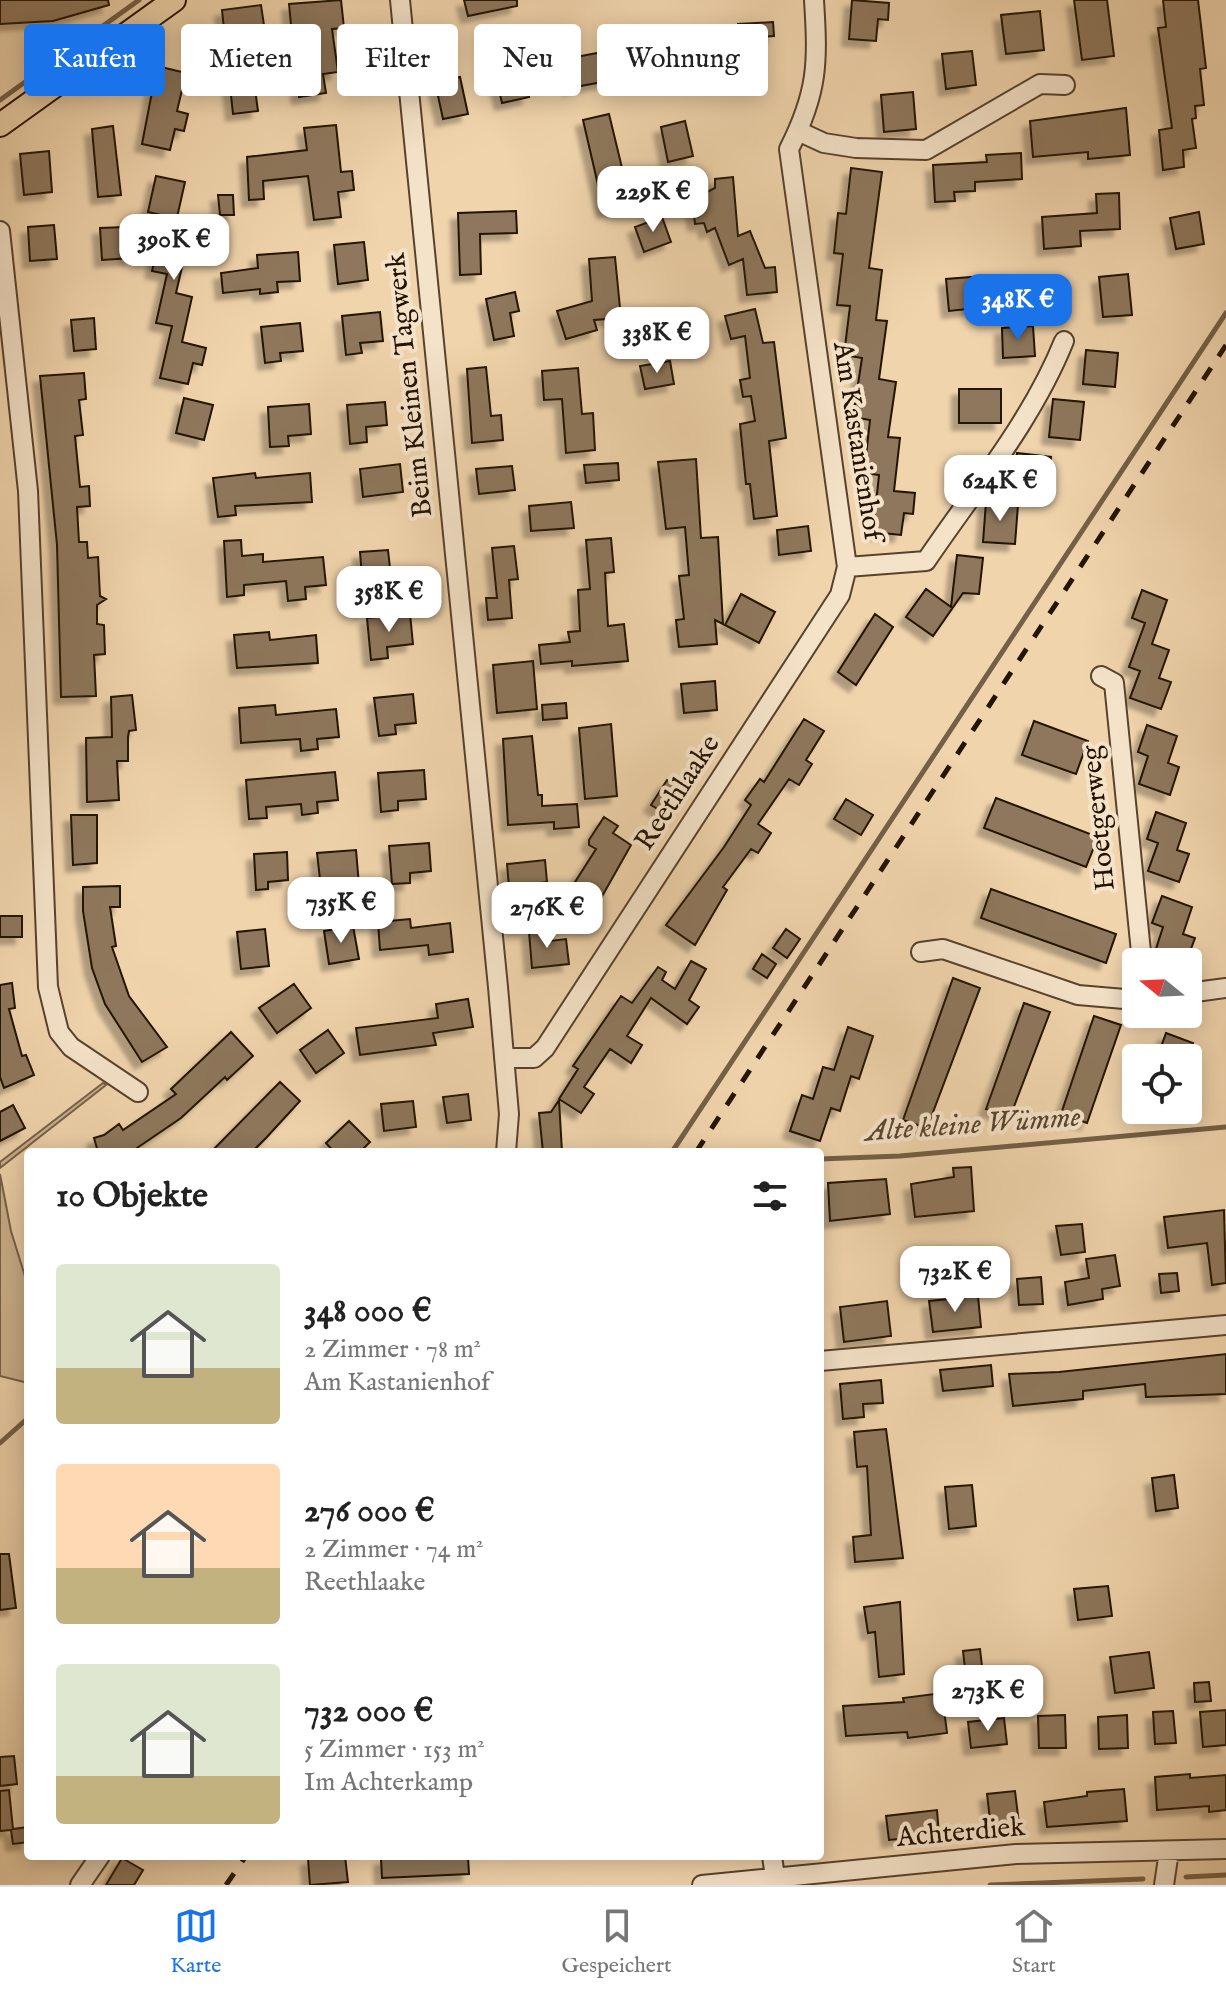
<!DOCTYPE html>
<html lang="de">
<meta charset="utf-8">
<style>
:root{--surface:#fff;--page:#f2f2f2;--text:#222;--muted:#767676;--line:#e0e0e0;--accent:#1a73e8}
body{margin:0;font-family:"IM FELL English",serif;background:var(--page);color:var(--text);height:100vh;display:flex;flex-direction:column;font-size:30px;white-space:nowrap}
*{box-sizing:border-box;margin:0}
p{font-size:26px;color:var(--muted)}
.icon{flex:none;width:44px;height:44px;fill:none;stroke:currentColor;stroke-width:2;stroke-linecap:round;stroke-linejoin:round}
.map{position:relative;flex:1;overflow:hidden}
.panel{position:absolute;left:24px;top:1148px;width:800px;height:712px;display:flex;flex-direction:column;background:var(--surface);border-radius:8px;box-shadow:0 4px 20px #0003}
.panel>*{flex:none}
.hud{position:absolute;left:24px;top:24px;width:800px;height:72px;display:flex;gap:16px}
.needle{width:52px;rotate:288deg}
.fabs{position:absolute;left:1122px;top:948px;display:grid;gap:16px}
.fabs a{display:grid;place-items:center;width:80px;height:80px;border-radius:8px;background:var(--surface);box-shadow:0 4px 20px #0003;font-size:40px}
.price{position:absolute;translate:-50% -68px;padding:0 18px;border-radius:16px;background:#fff;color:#222;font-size:26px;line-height:52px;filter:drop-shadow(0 2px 4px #0008)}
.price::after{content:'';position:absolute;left:50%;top:48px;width:24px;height:18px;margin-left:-12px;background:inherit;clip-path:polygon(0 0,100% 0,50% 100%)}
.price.active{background:var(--accent);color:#fff}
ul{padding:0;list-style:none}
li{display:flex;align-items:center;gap:24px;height:200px;padding:0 32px}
li span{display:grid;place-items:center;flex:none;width:224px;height:160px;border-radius:8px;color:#555}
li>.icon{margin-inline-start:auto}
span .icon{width:96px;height:96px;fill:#fffc;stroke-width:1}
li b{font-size:34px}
h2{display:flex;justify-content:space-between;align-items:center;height:96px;padding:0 32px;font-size:34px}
.pill{padding:0 28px;border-radius:8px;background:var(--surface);box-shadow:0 4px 20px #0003;font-size:28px;line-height:72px}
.pill.active{background:var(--accent);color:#fff}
.tab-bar{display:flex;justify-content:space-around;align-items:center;height:112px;border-top:2px solid var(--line);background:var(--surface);font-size:22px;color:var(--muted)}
.tab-bar a{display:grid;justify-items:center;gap:4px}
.tab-bar .active{color:var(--accent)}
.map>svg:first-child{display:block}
.green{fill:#cdb38f;stroke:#786249;stroke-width:2}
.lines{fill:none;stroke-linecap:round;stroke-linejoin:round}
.stream{stroke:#755f46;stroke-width:5}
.building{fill:#8e775b;stroke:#241203;stroke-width:2;filter:url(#shadow)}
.minor-casing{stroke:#57422d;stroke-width:22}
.major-casing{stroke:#241203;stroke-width:26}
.minor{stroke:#f5e3c9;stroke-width:18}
.major{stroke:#f0d4ac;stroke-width:22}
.rail{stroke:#241203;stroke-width:5;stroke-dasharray:14 14;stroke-linecap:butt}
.labels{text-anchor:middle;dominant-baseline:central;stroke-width:8;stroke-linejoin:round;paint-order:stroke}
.street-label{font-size:28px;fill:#241203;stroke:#f5e3c9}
.water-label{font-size:30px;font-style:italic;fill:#5a4530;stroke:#f5e3c9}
</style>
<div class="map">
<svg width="1226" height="1885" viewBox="0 0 1226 1885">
<defs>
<filter id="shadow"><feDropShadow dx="-7" dy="7" stdDeviation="2" flood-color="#0004"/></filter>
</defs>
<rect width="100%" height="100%" fill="#f0d4ac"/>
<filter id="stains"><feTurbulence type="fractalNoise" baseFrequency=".0025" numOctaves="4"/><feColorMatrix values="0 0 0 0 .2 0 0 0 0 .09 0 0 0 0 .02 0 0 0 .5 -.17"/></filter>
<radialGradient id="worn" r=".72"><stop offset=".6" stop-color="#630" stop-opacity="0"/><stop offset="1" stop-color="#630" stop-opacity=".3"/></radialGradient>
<path class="green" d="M103 1083 106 1085 0 1168V1162Z
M0 1174 11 1231 28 1286V1383L0 1376Z"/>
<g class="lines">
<path class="stream" d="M0 100 139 0
M672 1152 1226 313
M820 1159 900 1156 1226 1127
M0 1443 28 1418
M1186 1877 1226 1875
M990 1885 1143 1879"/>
</g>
<path class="building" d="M0 0H108L109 5 53 21 0 24Z
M341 0 344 28 332 29 338 72 323 74 326 93 299 97 297 79 254 82 258 111 233 114 222 10 261 5 264 25 253 26 257 60 294 56 289 4Z
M464 0H517V6L468 16Z
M852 0 889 3 888 20 878 19 876 41 849 39Z
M1074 0H1107L1114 56 1082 60Z
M1163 0H1198L1206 68 1200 69 1204 105 1195 106 1196 118 1192 119 1196 148 1183 150 1184 167 1163 170 1159 130 1172 128 1158 28 1166 27Z
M1040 11 1044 50 1006 54 1001 15Z
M773 22 774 36 757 37 758 50 739 51 738 24Z
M683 46 692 78 669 84 661 53Z
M608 51 613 80 570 88 565 59Z
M972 51 976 85 946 89 942 54Z
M540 62 546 84 527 88 529 97 502 103 495 73Z
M157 66 186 73 177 111 188 114 184 131 175 129 170 150 142 144Z
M460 77 468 114 443 119 435 82Z
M913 92 916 129 884 132 881 95Z
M1126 108 1130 155 1088 159V152L1033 157 1030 121Z
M609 114 631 205 604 211 583 120Z
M685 121 693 156 668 162 661 127Z
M336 125 341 172 352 171 354 190 338 192 341 217 314 220 308 176 263 181 264 199 249 200 247 157 307 150 304 128Z
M113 126 121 195 98 197 92 129Z
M49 151 52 192 24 195 20 154Z
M1021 153 1022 179 975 182V191L954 192 955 201 935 202 933 165 987 162 986 155Z
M851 168 882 172 869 268 882 270 876 320 887 321 879 379 896 382 888 437 900 438 894 491 915 493 913 514 904 513 901 535 873 532 879 475 864 473 870 420 853 417 862 358 844 355 850 306 837 305 843 254 834 253 838 213 846 214Z
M156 176 185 182 173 235 198 241 195 256 185 254 176 293 192 297 182 342 206 348 202 365 193 363 188 384 160 378 172 326 156 323 167 274 152 271 165 216 148 212Z
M733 177 738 236 750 231 765 268 775 267 777 292 747 295 743 259 729 265 715 228 707 232 704 223 695 224 692 200 715 188V179Z
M1119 193 1120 229 1080 231 1081 246 1044 249 1042 217 1097 213 1096 194Z
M218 195H233L234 215H220Z
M516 211 517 233 480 234 481 274 460 275 458 213Z
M1199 212 1204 244 1176 249 1170 218Z
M662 217 671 242 644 252 635 227Z
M54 225 57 259 30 261 28 227Z
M125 227 126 234H130L132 258 102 260 100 228Z
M364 242 368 280 338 284 334 245Z
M298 252 300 281 277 282 278 292 260 294V289L223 293 221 273 258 268 257 255Z
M615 257 621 318 594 320 597 330 566 339 557 311 592 301 589 259Z
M1128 274 1132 315 1103 317 1099 277Z
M983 276 986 307 949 311 946 279Z
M515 292 519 311 510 313 514 336 494 340 486 299Z
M755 309 763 343 774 342 786 438 769 441 777 516 754 519 750 484H746L740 424 755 421 751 396 743 397 740 380 750 378 745 336 731 339 725 316Z
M380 312 383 341 360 343 362 353 346 355 342 316Z
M94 318 96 349 74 351 71 320Z
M300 323 303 351 280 353 281 361 265 363 261 327Z
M1033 326 1035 356 1003 358 1002 328Z
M1086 350 1118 353 1115 387 1083 384Z
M670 361 674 384 645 389 640 366Z
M486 367 491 416 501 415 503 440 472 443 467 369Z
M578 368 582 414 593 413 595 450 566 453 562 399 544 400 542 371Z
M84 373 86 399 79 400 83 435 75 436 80 487 89 486 90 506 77 507 79 542H87L88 558 98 557 100 596 106 599 97 605V624L104 625 105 654 94 655 96 696 61 697 57 545 40 376Z
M959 389H1001V423H959Z
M184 398 213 405 204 440 176 433Z
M1053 399 1084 402 1080 440 1049 437Z
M385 402 387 425 366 427 367 442 350 444 347 405Z
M309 404 311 434 288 436 289 446 270 447 268 407Z
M1017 453 1051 457 1047 490 1013 486Z
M696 459 701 538 718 537 723 624 715 620 717 644 679 647 676 620 684 619 679 576 689 575 685 527 666 529 658 462Z
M618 463 619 480 586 483 584 465Z
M400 464 403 492 363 497 360 469Z
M512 466 515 490 479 494 476 469Z
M255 473 256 478 310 473 312 502 235 506 236 515 218 517 213 478Z
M571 502 574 528 531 531 529 506Z
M986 502 1018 505 1015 544 983 542Z
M808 526 811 551 779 555 777 530Z
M611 538 614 572 605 573 608 626 624 624 628 661 572 666V661L541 664 539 645 570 642 568 632 580 631 578 590 590 589 586 540Z
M241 540 242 556 263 554V562L323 557 326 585 305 587 306 599 288 601 286 581 244 585V595L227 597 224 541Z
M514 546 518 579 509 580 512 618 488 620 486 598H497L492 548Z
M388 550 392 586 363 589 360 552Z
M957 555 983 558 979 594 963 593 933 636 906 617 926 589 951 607Z
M1142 590 1167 600 1152 644 1169 650 1159 678 1171 682 1161 709 1130 698 1140 671 1129 667 1145 623 1132 618Z
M741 594 775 612 759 643 725 625Z
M410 614 413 644 387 647 388 658 371 660 367 618Z
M875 614 893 627 856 685 838 672Z
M269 632 270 640 316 635 318 663 237 668 234 635Z
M533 661 537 709 497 713 493 665Z
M715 681 717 710 684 713 681 684Z
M413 694 416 723 395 725 396 734 379 736 374 698Z
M132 695 136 730 129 731 128 737V761H117L119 800 87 802 86 738 112 737 111 697Z
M566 703 567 718 543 720 542 705Z
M275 705 276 715 336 709 339 737 317 739 318 749 301 751 300 739 241 743 239 708Z
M804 719 824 731 806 760 812 764 799 785 789 779 758 824 771 833 758 853 751 849 723 887 727 890 695 945 666 925 724 847 751 805 745 800 760 779 764 782Z
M1034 721 1088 741 1076 774 1022 755Z
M611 724 617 796 585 799 579 728Z
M1147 725 1177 736 1168 763 1179 767 1170 795 1139 784 1148 756 1138 752Z
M532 736 538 795H542V806L577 804 579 827 554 829V822L508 825 503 739Z
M424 770 426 799 398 801V810L381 812 378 773Z
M335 772 338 800 317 802 318 813 302 815 301 804 266 807 267 818 249 819 246 780Z
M667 780 688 793 672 818 651 805Z
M996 798 1098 837 1086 867 984 828Z
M846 799 873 815 861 835 834 819Z
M1156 812 1186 823 1177 850 1189 854 1179 882 1148 871 1158 843 1147 839Z
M71 815H97V863L73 865Z
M604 817 618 826 613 833 631 845 596 907 570 890 596 849 589 845V840Z
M429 843 431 871 410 873V883L392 884 389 846Z
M356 850 359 885 321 888 317 853Z
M287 852 288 880 268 882V889L256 890 254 854Z
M545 860 547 882 533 884 534 897 510 899 507 864Z
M120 886V907H110L116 946 112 947 129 996 167 1047 142 1062 105 1004 92 968 83 911V887Z
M991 889 1116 934 1106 963 981 918Z
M1162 896 1192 907 1183 934 1195 938 1186 962 1154 955 1163 927 1152 923Z
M0 916H22V937H0Z
M410 919 411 928 450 923 453 952 429 955 428 945 380 950 378 922Z
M353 926 359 959 329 964 324 931Z
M265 929 269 966 241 969 237 932Z
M786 929 800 939 787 958 773 948Z
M549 930 550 941 566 939 569 964 532 968 529 932Z
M762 954 776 964 767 978 753 969Z
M691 961 706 969 689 1000 699 1007 687 1024 651 998 627 1036 642 1045 631 1063 610 1049 584 1087 594 1094 581 1113 559 1099 578 1069 573 1066 621 996 632 1003 658 967 666 972 662 980 675 989Z
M953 978 980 988 927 1128 903 1120Z
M12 983 15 1008 9 1009 22 1056 26 1055 34 1075 4 1088 0 1077V985Z
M294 984 311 1008 277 1033 259 1008Z
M468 999 473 1027 433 1033 436 1045 360 1055 356 1028 438 1018 436 1004Z
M1024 1003 1050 1012 1010 1117 986 1109Z
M1094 1016 1121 1025 1087 1123 1061 1114Z
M848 1027 873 1036 859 1079 851 1076 840 1111 831 1108 820 1141 790 1131 802 1095 813 1099 823 1067 834 1070Z
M328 1030 344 1053 316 1073 300 1050Z
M231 1032 253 1056 227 1080 225 1077 181 1118 131 1152H98L94 1138 104 1135 119 1124 123 1130 176 1094 171 1089Z
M1166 1033 1193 1043 1187 1058H1157Z
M280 1082 300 1101 266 1138 252 1152H211Z
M468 1094 471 1120 447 1123 443 1097Z
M559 1100 562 1152H543L539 1113 551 1112Z
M413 1101 416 1127 384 1131 381 1104Z
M13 1105 25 1128 0 1141V1112Z
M349 1121 370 1142 360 1152H334L326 1143Z
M971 1167 974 1211 915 1217 911 1184 954 1177 953 1168Z
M886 1179 890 1214 830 1221 828 1183Z
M1224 1210 1226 1283 1212 1285 1207 1243 1168 1248 1164 1217Z
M1082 1224 1085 1252 1061 1255 1056 1226Z
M1115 1255 1120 1286 1102 1289 1103 1299 1068 1305 1065 1282 1089 1278 1086 1259Z
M1177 1273 1179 1291 1161 1293 1159 1274Z
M1041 1277 1043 1304 1019 1305 1017 1279Z
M978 1296 981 1327 933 1332 929 1301Z
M887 1301 891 1336 844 1342 840 1307Z
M1226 1354V1394L1146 1397 1145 1384 1083 1391V1399L1013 1406 1009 1374 1059 1372Z
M991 1365 993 1386 943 1391 940 1370Z
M881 1380 883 1403 863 1404 864 1417 843 1419 840 1384Z
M886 1429 903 1558 855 1562 853 1537 871 1535 867 1466 857 1467 854 1432Z
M1174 1475 1178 1508 1156 1511 1152 1478Z
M972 1485 976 1526 949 1529 945 1487Z
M0 1554H9L16 1608 0 1610Z
M1108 1586 1112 1616 1078 1620 1074 1589Z
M900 1602 904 1674 879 1677 875 1632 868 1633 864 1607Z
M980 1649 983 1675 966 1677 963 1651Z
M1149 1652 1154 1688 1115 1693 1110 1657Z
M1036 1670 1038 1691 1000 1693 998 1672Z
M1209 1682 1211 1701 1195 1702 1194 1683Z
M942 1693 947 1733 908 1738 907 1732 846 1736 843 1706 904 1702 903 1698Z
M1226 1710V1745L1203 1747 1200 1712Z
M1173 1711 1176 1743 1155 1744 1153 1712Z
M1065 1715 1066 1748H1039L1038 1716Z
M1127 1715 1128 1748 1099 1749 1098 1717Z
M1004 1718 1007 1744 971 1748 968 1722Z
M14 1756 17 1784 0 1786V1757Z
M1190 1774V1778L1226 1775V1810L1209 1812V1806L1157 1810 1155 1777Z
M1124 1789 1127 1821 1047 1827 1044 1802 1087 1796V1792Z
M9 1790 13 1829 28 1827V1842L13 1844 11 1830 0 1831V1791Z
M1015 1791 1019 1824 991 1828 987 1794Z
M937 1810 939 1835 889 1840 886 1816Z
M345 1856 348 1882 310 1885 308 1859Z
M402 1856H468L469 1874 382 1878 381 1859Z
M122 1858 143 1870 134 1885H106Z"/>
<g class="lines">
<defs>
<path id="minor" d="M400 0 498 987 509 1114 506 1152
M814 0C818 63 818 92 789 149L847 567 926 561C974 490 1032 421 1064 341
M798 131 824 143 856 148 926 150 1040 84 1065 85
M0 231 28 491 48 987 59 1032 71 1047 138 1092
M1101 676 1114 683 1142 962
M921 952 943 949 1078 995 1136 1000
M1188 993 1226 988
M504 1058H534L545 1048 840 595 847 567
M820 1361 1226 1325
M772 1856 775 1877
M80 1885 100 1856
M702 1885 1016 1854 1226 1849
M1164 1885 1169 1851"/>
<path id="major" d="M0 125 174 0"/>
</defs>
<use href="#minor" class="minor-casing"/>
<use href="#major" class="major-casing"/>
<use href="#minor" class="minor"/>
<use href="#major" class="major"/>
<path class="rail" d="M696 1152 1226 345
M226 1885 246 1856"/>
</g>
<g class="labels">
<g class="street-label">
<text transform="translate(410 385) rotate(-96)">Beim Kleinen Tagwerk</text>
<text transform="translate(857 441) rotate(81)">Am Kastanienhof</text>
<text transform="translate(678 793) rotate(-57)">Reethlaake</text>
<text transform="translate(1099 818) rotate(-96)">Hoetgerweg</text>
<text transform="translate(961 1833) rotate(-5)">Achterdiek</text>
</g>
<g class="water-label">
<text transform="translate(973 1125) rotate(-4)">Alte kleine Wümme</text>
</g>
</g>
<rect width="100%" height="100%" filter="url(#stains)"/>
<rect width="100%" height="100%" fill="url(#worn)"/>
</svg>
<div class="fabs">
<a><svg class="needle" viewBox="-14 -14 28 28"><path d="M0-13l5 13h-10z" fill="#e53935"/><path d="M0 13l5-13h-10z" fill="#767676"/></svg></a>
<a><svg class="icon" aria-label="locate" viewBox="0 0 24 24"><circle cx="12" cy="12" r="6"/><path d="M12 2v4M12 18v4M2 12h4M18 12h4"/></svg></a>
</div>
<b class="price" style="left:653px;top:234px">229K €</b>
<b class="price" style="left:174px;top:282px">390K €</b>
<b class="price active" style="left:1018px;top:342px">348K €</b>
<b class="price" style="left:657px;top:375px">338K €</b>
<b class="price" style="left:1000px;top:523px">624K €</b>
<b class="price" style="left:389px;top:634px">358K €</b>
<b class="price" style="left:341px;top:945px">735K €</b>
<b class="price" style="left:547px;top:950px">276K €</b>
<b class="price" style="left:955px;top:1314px">732K €</b>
<b class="price" style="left:988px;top:1733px">273K €</b>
<div class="hud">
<a class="pill active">Kaufen</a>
<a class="pill">Mieten</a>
<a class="pill">Filter</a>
<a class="pill">Neu</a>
<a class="pill">Wohnung</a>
</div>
<section class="panel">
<h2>10 Objekte<svg class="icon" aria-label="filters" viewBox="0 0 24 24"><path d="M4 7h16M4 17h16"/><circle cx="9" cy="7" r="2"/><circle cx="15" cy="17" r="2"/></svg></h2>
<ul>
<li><span style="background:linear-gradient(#dfe7d0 65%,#c2b280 0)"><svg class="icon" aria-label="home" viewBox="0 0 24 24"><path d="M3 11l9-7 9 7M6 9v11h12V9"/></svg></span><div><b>348 000 €</b><p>2 Zimmer · 78 m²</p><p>Am Kastanienhof</p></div></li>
<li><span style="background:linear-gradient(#ffd9b3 65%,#c2b280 0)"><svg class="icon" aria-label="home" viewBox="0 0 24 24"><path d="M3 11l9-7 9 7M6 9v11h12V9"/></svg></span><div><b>276 000 €</b><p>2 Zimmer · 74 m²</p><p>Reethlaake</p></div></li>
<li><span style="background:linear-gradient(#dfe7d0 70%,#c2b280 0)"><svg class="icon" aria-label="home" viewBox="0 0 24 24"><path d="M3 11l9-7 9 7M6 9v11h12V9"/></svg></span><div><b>732 000 €</b><p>5 Zimmer · 153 m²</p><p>Im Achterkamp</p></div></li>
</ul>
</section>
</div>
<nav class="tab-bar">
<a class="active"><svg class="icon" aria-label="map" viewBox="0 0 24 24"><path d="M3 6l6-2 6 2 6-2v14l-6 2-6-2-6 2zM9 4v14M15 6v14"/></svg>Karte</a>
<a><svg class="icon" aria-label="saved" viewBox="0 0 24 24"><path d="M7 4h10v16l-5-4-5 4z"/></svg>Gespeichert</a>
<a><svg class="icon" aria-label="home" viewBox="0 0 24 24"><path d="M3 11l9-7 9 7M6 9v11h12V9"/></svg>Start</a>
</nav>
